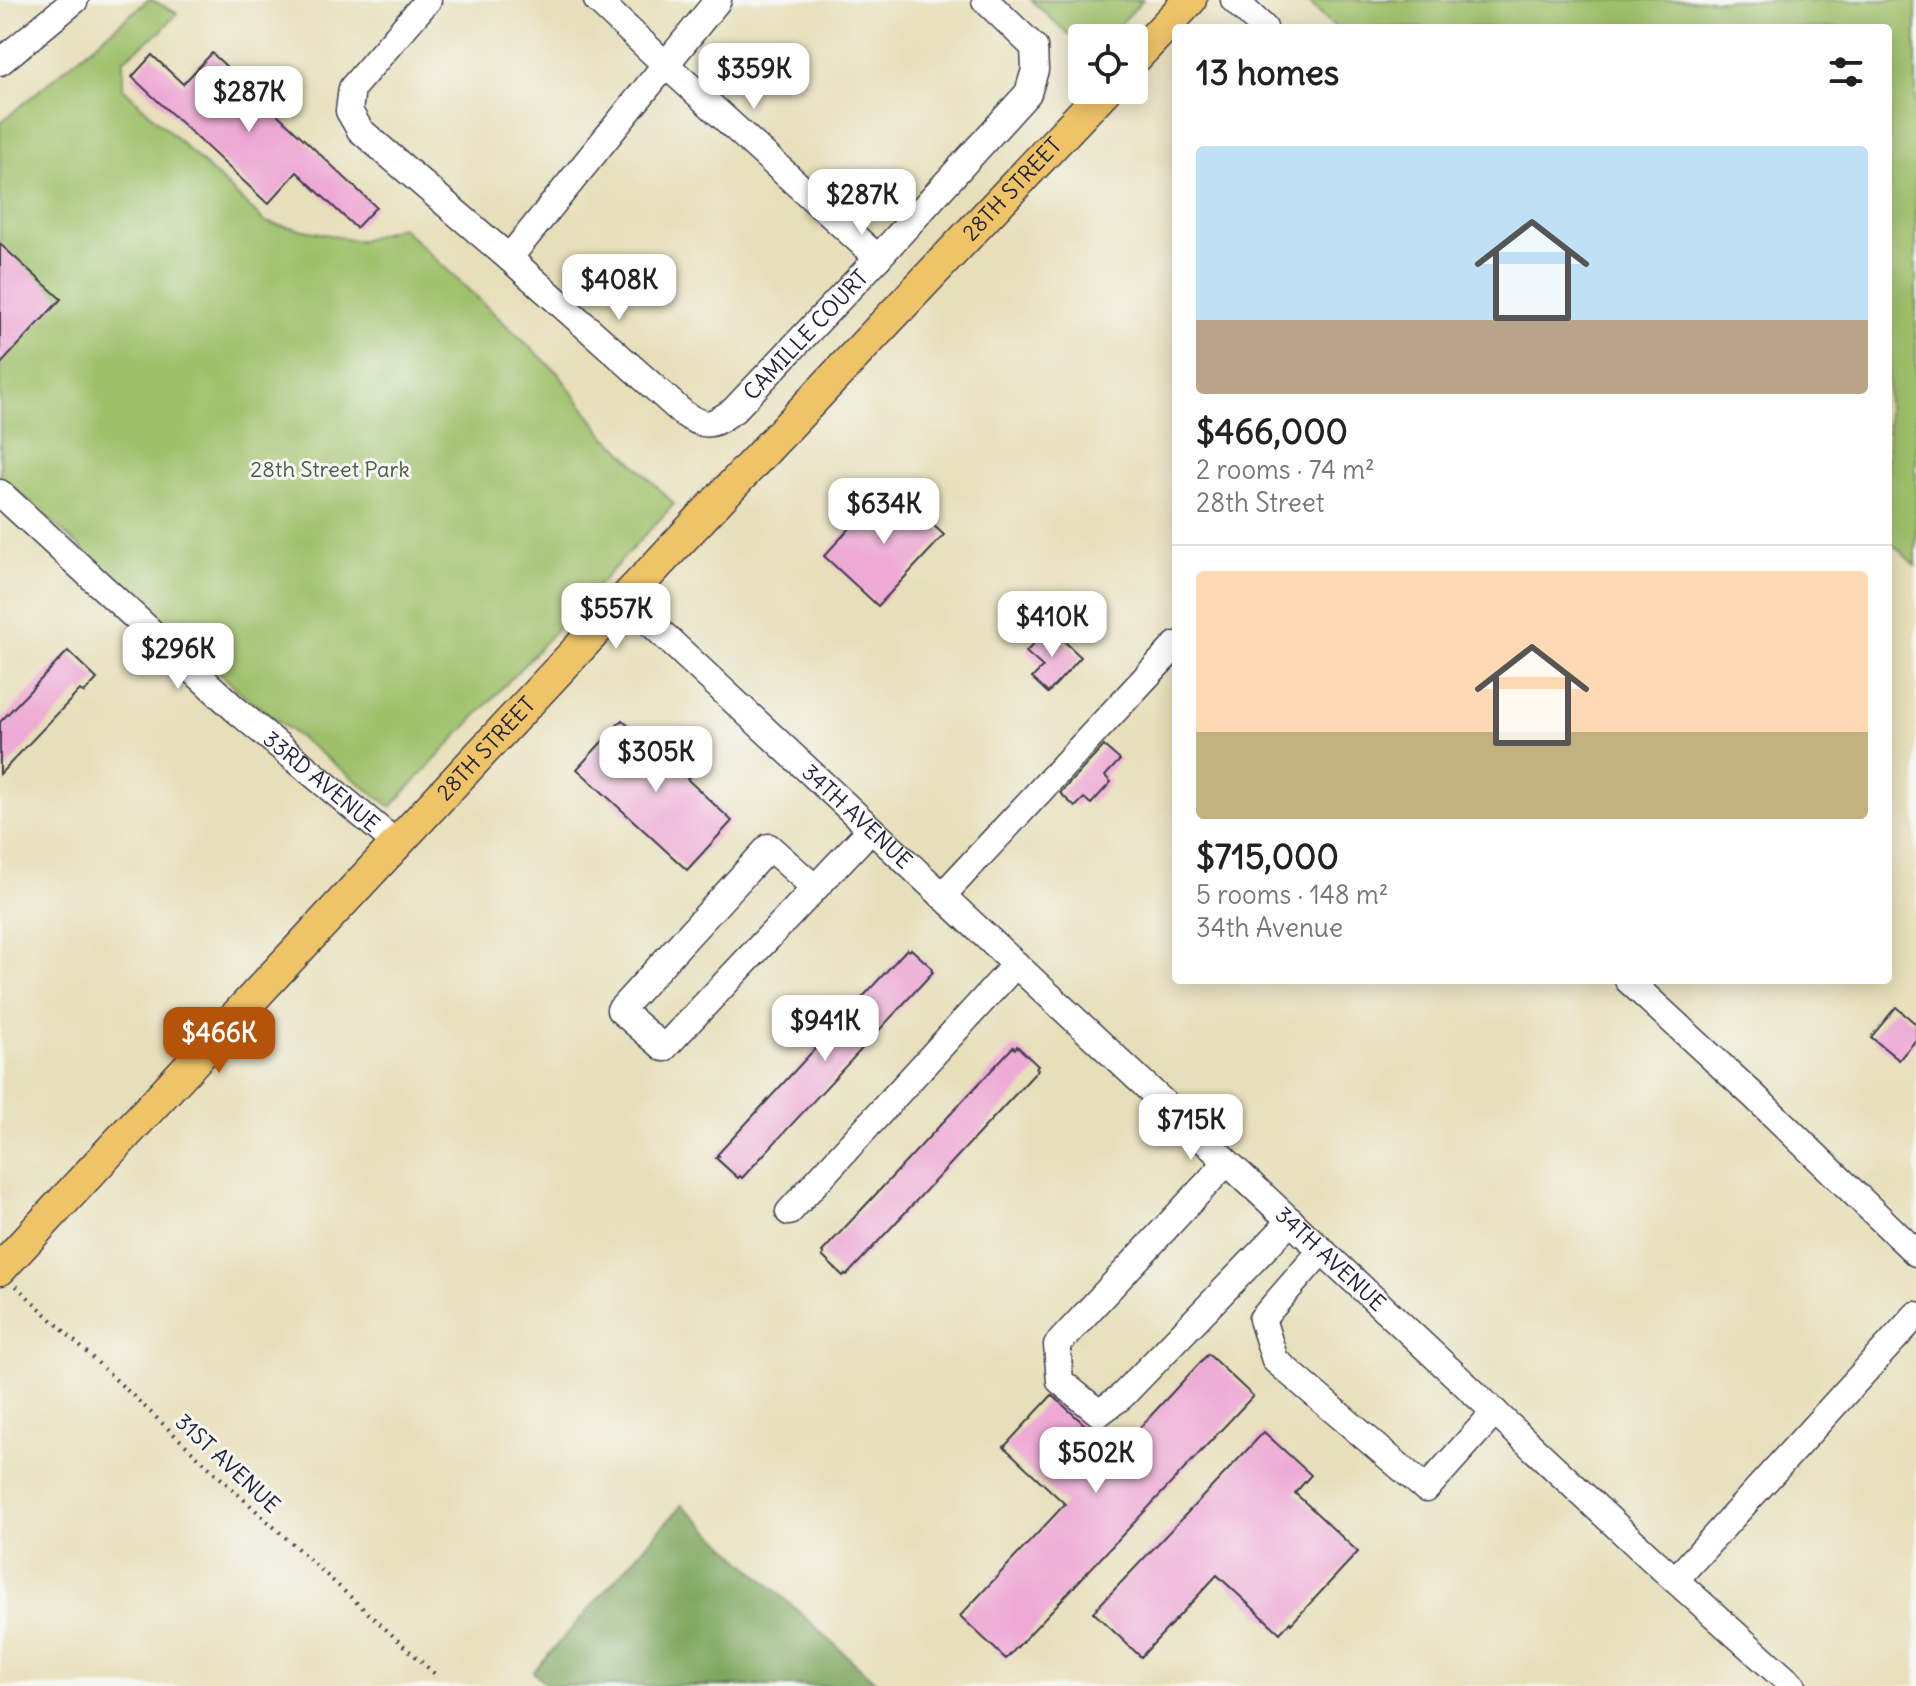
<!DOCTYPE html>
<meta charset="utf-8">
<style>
:root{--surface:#fff;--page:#f6f6f6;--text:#222;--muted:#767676;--line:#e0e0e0;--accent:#b45309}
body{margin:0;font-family:Delius,sans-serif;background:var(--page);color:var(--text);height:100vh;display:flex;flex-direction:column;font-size:30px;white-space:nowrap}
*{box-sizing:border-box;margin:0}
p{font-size:26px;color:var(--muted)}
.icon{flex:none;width:44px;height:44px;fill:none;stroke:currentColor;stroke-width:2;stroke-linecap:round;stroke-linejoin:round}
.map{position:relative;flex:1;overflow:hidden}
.sheet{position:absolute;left:1172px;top:24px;width:720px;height:960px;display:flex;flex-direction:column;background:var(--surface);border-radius:8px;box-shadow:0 4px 20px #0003}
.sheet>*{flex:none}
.fabs{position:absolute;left:1068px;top:24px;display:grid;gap:16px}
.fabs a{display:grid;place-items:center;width:80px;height:80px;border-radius:8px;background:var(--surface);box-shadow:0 4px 20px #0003;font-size:40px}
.price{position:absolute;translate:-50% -68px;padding:0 18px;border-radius:16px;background:#fff;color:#222;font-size:26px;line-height:52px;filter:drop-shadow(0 2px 4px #0008)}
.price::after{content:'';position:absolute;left:50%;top:48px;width:24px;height:18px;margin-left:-12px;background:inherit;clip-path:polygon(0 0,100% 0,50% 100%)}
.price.selected{background:var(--accent);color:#fff}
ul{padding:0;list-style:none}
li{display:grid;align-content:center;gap:16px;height:424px;padding:0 24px}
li+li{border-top:2px solid var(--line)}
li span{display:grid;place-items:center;height:248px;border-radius:8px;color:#555}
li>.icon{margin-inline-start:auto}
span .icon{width:144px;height:144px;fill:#fffc;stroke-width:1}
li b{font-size:34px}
h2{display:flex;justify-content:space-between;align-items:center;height:96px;padding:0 24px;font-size:34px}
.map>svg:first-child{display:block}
.green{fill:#9ec069;stroke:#607152;stroke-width:2}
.forest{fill:#7ea65d;stroke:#50644c;stroke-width:2}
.building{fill:#eeaad5}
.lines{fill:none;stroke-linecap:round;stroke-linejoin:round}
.minor-casing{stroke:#403e4e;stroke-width:29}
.major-casing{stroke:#403e4e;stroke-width:35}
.path{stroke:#403e4e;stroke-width:4;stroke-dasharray:2 6;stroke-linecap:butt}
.minor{stroke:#fff;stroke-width:26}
.major{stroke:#efc469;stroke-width:32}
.labels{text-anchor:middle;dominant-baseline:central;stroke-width:6;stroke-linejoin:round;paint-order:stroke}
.street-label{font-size:22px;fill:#22223b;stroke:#f6f6f2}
.park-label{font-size:22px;fill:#4d594b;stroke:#f6f6f2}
</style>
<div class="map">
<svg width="1916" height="1686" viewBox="0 0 1916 1686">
<rect width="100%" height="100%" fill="#f6f6f2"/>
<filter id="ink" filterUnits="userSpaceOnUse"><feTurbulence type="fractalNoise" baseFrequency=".0125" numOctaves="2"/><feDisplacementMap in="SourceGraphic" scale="16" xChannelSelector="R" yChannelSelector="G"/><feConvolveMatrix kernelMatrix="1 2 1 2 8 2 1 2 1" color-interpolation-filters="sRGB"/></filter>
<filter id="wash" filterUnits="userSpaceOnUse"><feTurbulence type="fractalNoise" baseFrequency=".006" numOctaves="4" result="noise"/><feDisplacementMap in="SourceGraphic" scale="32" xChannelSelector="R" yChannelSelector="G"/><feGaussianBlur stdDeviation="1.8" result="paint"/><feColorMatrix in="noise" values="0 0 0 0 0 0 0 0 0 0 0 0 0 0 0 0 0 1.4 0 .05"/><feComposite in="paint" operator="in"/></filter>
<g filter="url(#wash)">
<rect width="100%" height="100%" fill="#e7dfb9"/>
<path class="green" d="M148 0H152L177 13 161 31 123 60V88L265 222 359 241 401 227 557 372 606 437 617 446 674 504 391 807 245 696 0 475V123Z
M1031 0H1143L1107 38H1082V47Z
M1306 0H1916V566L1888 540V28H1336Z"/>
<path class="forest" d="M682 1505 880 1686H548L533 1672Z"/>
<g id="blocks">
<path class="building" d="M212 53 376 207 356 228 297 172 268 204 132 77 152 55 183 84Z
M0 244 61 299 0 365Z
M890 485 944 535 878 606 824 556Z
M1049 627 1081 657 1048 693 1032 678 1043 667 1026 652Z
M68 651 97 679 84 693 80 690 0 774V722Z
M622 720 674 768 690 751 702 762 687 779 732 821 687 870 577 769Z
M1104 746 1120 760 1105 776 1111 782 1091 804 1084 798 1075 807 1060 793Z
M907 949 909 951 911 949 932 968 931 970 933 972 742 1178 740 1176 738 1178 716 1158 719 1156 717 1155Z
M1896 1007 1916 1024V1040L1899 1060 1871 1037Z
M1017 1046 1038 1066 1036 1068 1038 1070 847 1275 845 1274 843 1276 822 1256 824 1254 822 1252 1013 1047 1015 1049Z
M1208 1354 1253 1396 1006 1659 960 1616 1065 1504 1004 1447 1052 1395 1116 1453Z
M1264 1432 1311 1475 1295 1493 1358 1552 1291 1624 1290 1622 1280 1633 1217 1575 1141 1657 1093 1612Z"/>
</g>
</g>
<g filter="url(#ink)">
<use href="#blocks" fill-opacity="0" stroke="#403e4e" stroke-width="2"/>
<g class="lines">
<defs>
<g id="minor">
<path id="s1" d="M428 0 352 88 349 111 360 130 509 258 684 414C706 429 713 425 734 410L878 258 1028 93 1035 70 1034 47 985 0"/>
<path d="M597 0 665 64 878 258"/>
<path d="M1234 0 1264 28"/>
<path d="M0 62 75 0"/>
<path d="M509 258 718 0"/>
<path id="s2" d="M0 493 235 709 397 844"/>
<path id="s3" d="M625 599 1654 1561 1793 1686"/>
<path d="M815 888 769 847 620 1010 664 1048 871 829"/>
<path d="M942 896 1176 645"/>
<path d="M1628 980 1754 1096 1916 1253"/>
<path d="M1227 1162 1057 1345 1060 1381 1099 1413 1122 1396 1291 1221"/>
<path d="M789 1212 1016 964"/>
<path d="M1322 1250 1262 1319 1275 1360 1426 1489 1495 1412"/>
<path d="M1675 1580 1916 1315"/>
</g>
<g id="major">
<path d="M1134 59 1190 0"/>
<path id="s4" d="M0 1269 625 599 1105 90"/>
</g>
</defs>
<use href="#minor" class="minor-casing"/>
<use href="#major" class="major-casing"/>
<path class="path" d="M16 1286 228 1485 437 1676"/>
<use href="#minor" class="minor"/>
<use href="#major" class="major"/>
</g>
</g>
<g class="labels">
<g class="street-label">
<text stroke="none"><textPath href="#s4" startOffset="1480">28TH STREET</textPath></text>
<text stroke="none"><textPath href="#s1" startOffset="752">CAMILLE COURT</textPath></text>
<text stroke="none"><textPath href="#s4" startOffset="712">28TH STREET</textPath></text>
<text stroke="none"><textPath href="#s2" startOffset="432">33RD AVENUE</textPath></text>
<text stroke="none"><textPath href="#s3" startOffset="318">34TH AVENUE</textPath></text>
<text stroke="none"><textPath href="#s3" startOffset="966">34TH AVENUE</textPath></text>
<text transform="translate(228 1463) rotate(43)">31ST AVENUE</text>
</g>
<g class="park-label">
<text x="330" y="469">28th Street Park</text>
</g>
</g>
</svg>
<div class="fabs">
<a><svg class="icon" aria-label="locate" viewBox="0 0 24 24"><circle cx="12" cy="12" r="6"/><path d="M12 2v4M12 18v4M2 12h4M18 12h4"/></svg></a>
</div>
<b class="price" style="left:754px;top:111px">$359K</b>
<b class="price" style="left:249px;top:134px">$287K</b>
<b class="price" style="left:862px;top:237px">$287K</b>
<b class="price" style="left:619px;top:322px">$408K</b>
<b class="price" style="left:884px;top:546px">$634K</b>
<b class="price" style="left:616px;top:651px">$557K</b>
<b class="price" style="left:1052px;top:659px">$410K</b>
<b class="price" style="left:178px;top:691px">$296K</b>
<b class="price" style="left:656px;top:794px">$305K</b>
<b class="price" style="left:825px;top:1063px">$941K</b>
<b class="price selected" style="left:219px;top:1075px">$466K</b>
<b class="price" style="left:1191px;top:1162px">$715K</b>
<b class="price" style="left:1096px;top:1495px">$502K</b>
<section class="sheet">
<h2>13 homes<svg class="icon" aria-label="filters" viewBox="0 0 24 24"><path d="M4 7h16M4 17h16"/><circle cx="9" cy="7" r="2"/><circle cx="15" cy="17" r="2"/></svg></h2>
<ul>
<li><span style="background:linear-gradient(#bfe0f5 70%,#b9a48a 0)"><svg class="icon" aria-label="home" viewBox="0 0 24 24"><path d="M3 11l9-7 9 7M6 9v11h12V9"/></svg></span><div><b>$466,000</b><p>2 rooms · 74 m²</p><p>28th Street</p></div></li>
<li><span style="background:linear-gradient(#ffd9b3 65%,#c2b280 0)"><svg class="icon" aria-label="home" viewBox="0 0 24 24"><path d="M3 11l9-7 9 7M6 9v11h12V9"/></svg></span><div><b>$715,000</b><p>5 rooms · 148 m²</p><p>34th Avenue</p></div></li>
</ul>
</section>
</div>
